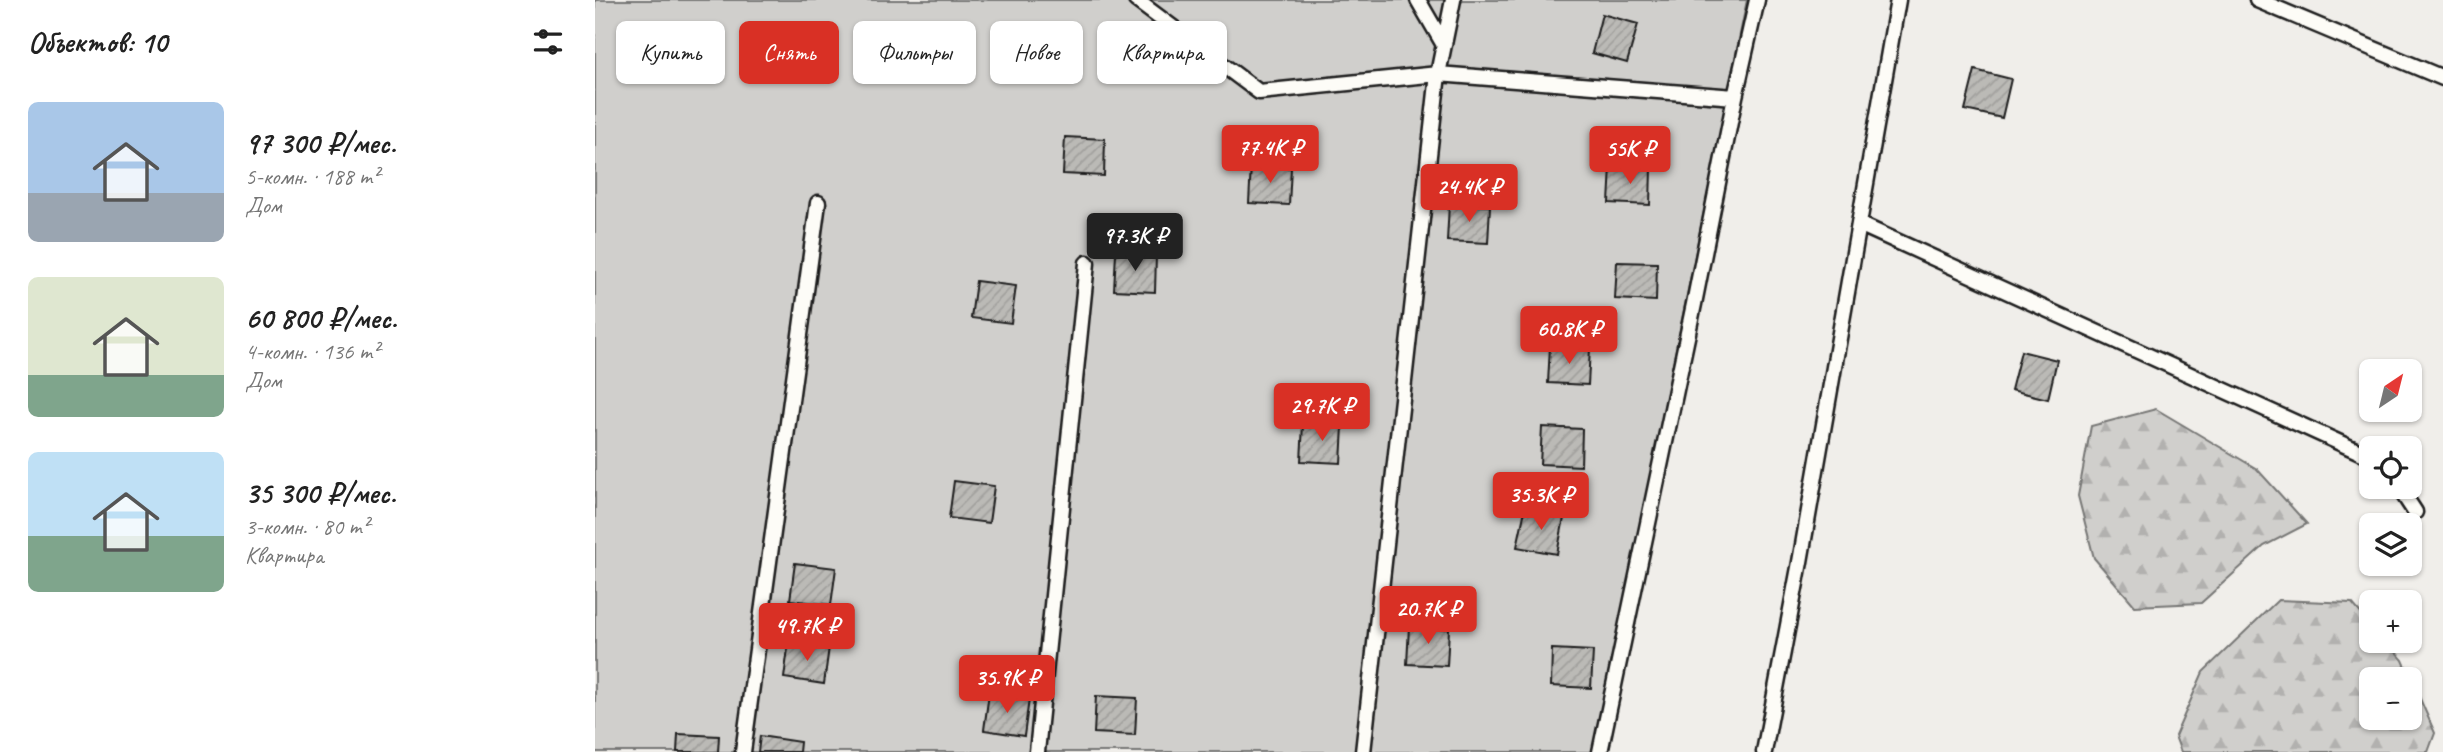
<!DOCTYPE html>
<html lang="ru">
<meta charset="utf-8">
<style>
:root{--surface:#fff;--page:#f6f6f6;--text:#222;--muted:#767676;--accent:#d93025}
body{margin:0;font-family:Caveat,sans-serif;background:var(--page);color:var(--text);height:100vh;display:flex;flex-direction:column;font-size:26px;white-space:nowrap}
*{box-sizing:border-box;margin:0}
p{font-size:23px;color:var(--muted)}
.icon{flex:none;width:38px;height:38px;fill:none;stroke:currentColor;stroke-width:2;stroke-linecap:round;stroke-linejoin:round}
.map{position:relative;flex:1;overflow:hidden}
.drawer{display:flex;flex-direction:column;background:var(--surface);width:595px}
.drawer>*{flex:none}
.hud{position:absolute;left:21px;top:21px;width:665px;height:63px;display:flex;gap:14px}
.needle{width:46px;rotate:35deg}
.fabs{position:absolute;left:1764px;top:359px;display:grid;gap:14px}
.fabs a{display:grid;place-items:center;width:63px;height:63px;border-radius:10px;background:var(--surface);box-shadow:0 2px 5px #0004;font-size:35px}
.price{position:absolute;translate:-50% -60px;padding:0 16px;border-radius:7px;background:var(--accent);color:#fff;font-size:23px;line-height:46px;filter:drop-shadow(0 2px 4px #0008)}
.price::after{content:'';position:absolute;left:50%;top:42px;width:21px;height:16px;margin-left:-10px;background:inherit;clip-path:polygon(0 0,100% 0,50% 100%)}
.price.selected{background:#222;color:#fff}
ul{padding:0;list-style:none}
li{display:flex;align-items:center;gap:21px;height:175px;padding:0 28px}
li span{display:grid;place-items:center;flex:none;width:196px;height:140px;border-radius:10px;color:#555}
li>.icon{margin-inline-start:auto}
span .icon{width:84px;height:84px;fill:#fffc;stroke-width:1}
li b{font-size:30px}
h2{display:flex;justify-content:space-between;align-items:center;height:84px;padding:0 28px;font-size:30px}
.tag{padding:0 24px;border-radius:10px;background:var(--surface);box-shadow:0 2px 5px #0004;font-size:24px;line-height:63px}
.tag.selected{background:var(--accent);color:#fff}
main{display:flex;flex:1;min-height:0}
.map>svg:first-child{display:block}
.forest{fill:url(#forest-firs);stroke:#767674;stroke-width:2;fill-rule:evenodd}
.garden{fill:#d0cfcc;stroke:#767674;stroke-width:2}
.building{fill:url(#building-hatch);stroke:#1c1c1c;stroke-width:2}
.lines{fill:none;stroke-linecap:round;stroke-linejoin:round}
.lane-casing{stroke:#1c1c1c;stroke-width:19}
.lane{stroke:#fdfcf7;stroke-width:14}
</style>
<main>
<section class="drawer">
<h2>Объектов: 10<svg class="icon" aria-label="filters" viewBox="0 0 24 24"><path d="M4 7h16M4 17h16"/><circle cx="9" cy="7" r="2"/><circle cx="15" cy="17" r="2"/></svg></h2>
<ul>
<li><span style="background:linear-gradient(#a9c7e8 65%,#9aa5b1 0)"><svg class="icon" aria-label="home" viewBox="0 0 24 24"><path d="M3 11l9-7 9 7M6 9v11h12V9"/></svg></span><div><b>97 300 ₽/мес.</b><p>5-комн. · 188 m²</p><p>Дом</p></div></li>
<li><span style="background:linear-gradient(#dfe7d0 70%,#7fa58c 0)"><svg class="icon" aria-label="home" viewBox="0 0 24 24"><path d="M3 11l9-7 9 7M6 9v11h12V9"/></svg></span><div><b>60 800 ₽/мес.</b><p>4-комн. · 136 m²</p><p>Дом</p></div></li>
<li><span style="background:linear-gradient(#bfe0f5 60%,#7fa58c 0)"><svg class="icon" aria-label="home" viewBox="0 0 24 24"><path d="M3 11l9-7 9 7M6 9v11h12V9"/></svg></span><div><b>35 300 ₽/мес.</b><p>3-комн. · 80 m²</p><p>Квартира</p></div></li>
</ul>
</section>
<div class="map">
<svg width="1848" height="752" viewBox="0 0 1848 752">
<defs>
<pattern id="forest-firs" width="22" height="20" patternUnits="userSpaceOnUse" patternTransform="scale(1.75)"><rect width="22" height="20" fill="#d0cfcc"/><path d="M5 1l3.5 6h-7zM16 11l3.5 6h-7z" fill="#b2b1af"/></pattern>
<pattern id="building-hatch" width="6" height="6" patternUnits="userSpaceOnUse" patternTransform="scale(1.75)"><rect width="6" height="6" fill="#bbbab6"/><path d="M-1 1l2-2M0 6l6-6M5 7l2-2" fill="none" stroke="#a09f9c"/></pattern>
</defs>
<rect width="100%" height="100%" fill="#f0eeea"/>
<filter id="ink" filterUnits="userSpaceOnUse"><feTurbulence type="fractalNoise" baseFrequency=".0143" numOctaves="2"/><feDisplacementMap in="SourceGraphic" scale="14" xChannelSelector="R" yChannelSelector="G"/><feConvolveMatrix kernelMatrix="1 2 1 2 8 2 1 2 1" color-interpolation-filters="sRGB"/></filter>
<g filter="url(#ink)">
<path class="forest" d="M1561 409 1662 469 1712 524 1669 546 1606 603 1540 606 1499 558 1483 496 1496 426Z
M1683 600 1757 603 1776 625V640L1791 641 1808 660 1840 733 1833 752H1586L1580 736 1608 672ZM1776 679H1815V718H1776Z"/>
<path class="garden" d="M0 0H1152L999 752H0Z"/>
<path class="building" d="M1007 14 1043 24 1032 63 997 53Z
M1380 70 1416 79 1407 118 1370 110Z
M470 137 510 139 509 176 468 174Z
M656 165 696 168 694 205 654 203Z
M1016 166 1056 168 1055 205 1014 203Z
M854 204 895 206 893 243 852 241Z
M521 253 561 255 560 292 519 290Z
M1022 262 1062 263 1061 301 1020 299Z
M381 281 421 286 416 323 376 318Z
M955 346 995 348 993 385 953 383Z
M1426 351 1462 360 1453 399 1416 390Z
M708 424 748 426 746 463 706 461Z
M947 427 987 429 986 466 945 464Z
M359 481 399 486 394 523 354 518Z
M930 510 969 518 962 554 922 547Z
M200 563 241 568 236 605 195 600Z
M814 626 854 629 852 666 812 664Z
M194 641 234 647 229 684 189 678Z
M957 649 998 651 996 688 956 686Z
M394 693 434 699 429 736 389 730Z
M501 696 542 698 540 735 499 733Z
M83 734 124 736 123 752H82Z
M165 736 205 742 204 752H163Z"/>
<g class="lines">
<defs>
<path id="lane" d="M541 0 664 92 843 74 1140 97 1162 0
M823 0 849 45
M1662 0 1848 78
M1264 224 1776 457
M1803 486 1820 512
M148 752 223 203
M442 752 492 263
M768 752 843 74 858 0
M1005 752 1099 304 1140 97
M1169 752 1205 562 1303 0"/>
</defs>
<use href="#lane" class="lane-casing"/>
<use href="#lane" class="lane"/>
</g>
</g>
</svg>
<div class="fabs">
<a><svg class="needle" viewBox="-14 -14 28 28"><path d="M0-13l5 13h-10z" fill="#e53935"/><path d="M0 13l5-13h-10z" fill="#767676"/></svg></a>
<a><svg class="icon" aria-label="locate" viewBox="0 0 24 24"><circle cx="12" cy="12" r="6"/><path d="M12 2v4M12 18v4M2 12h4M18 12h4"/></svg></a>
<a><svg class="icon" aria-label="layers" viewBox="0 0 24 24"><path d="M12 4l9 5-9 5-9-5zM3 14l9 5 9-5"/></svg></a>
<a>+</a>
<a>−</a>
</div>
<b class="price" style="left:675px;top:185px">77.4K ₽</b>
<b class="price" style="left:1035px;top:186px">55K ₽</b>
<b class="price" style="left:874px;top:224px">24.4K ₽</b>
<b class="price selected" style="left:540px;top:273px">97.3K ₽</b>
<b class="price" style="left:974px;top:366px">60.8K ₽</b>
<b class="price" style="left:727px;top:443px">29.7K ₽</b>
<b class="price" style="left:946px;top:532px">35.3K ₽</b>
<b class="price" style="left:833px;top:646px">20.7K ₽</b>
<b class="price" style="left:212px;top:663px">49.7K ₽</b>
<b class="price" style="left:412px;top:715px">35.9K ₽</b>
<div class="hud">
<a class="tag">Купить</a>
<a class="tag selected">Снять</a>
<a class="tag">Фильтры</a>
<a class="tag">Новое</a>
<a class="tag">Квартира</a>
</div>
</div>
</main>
